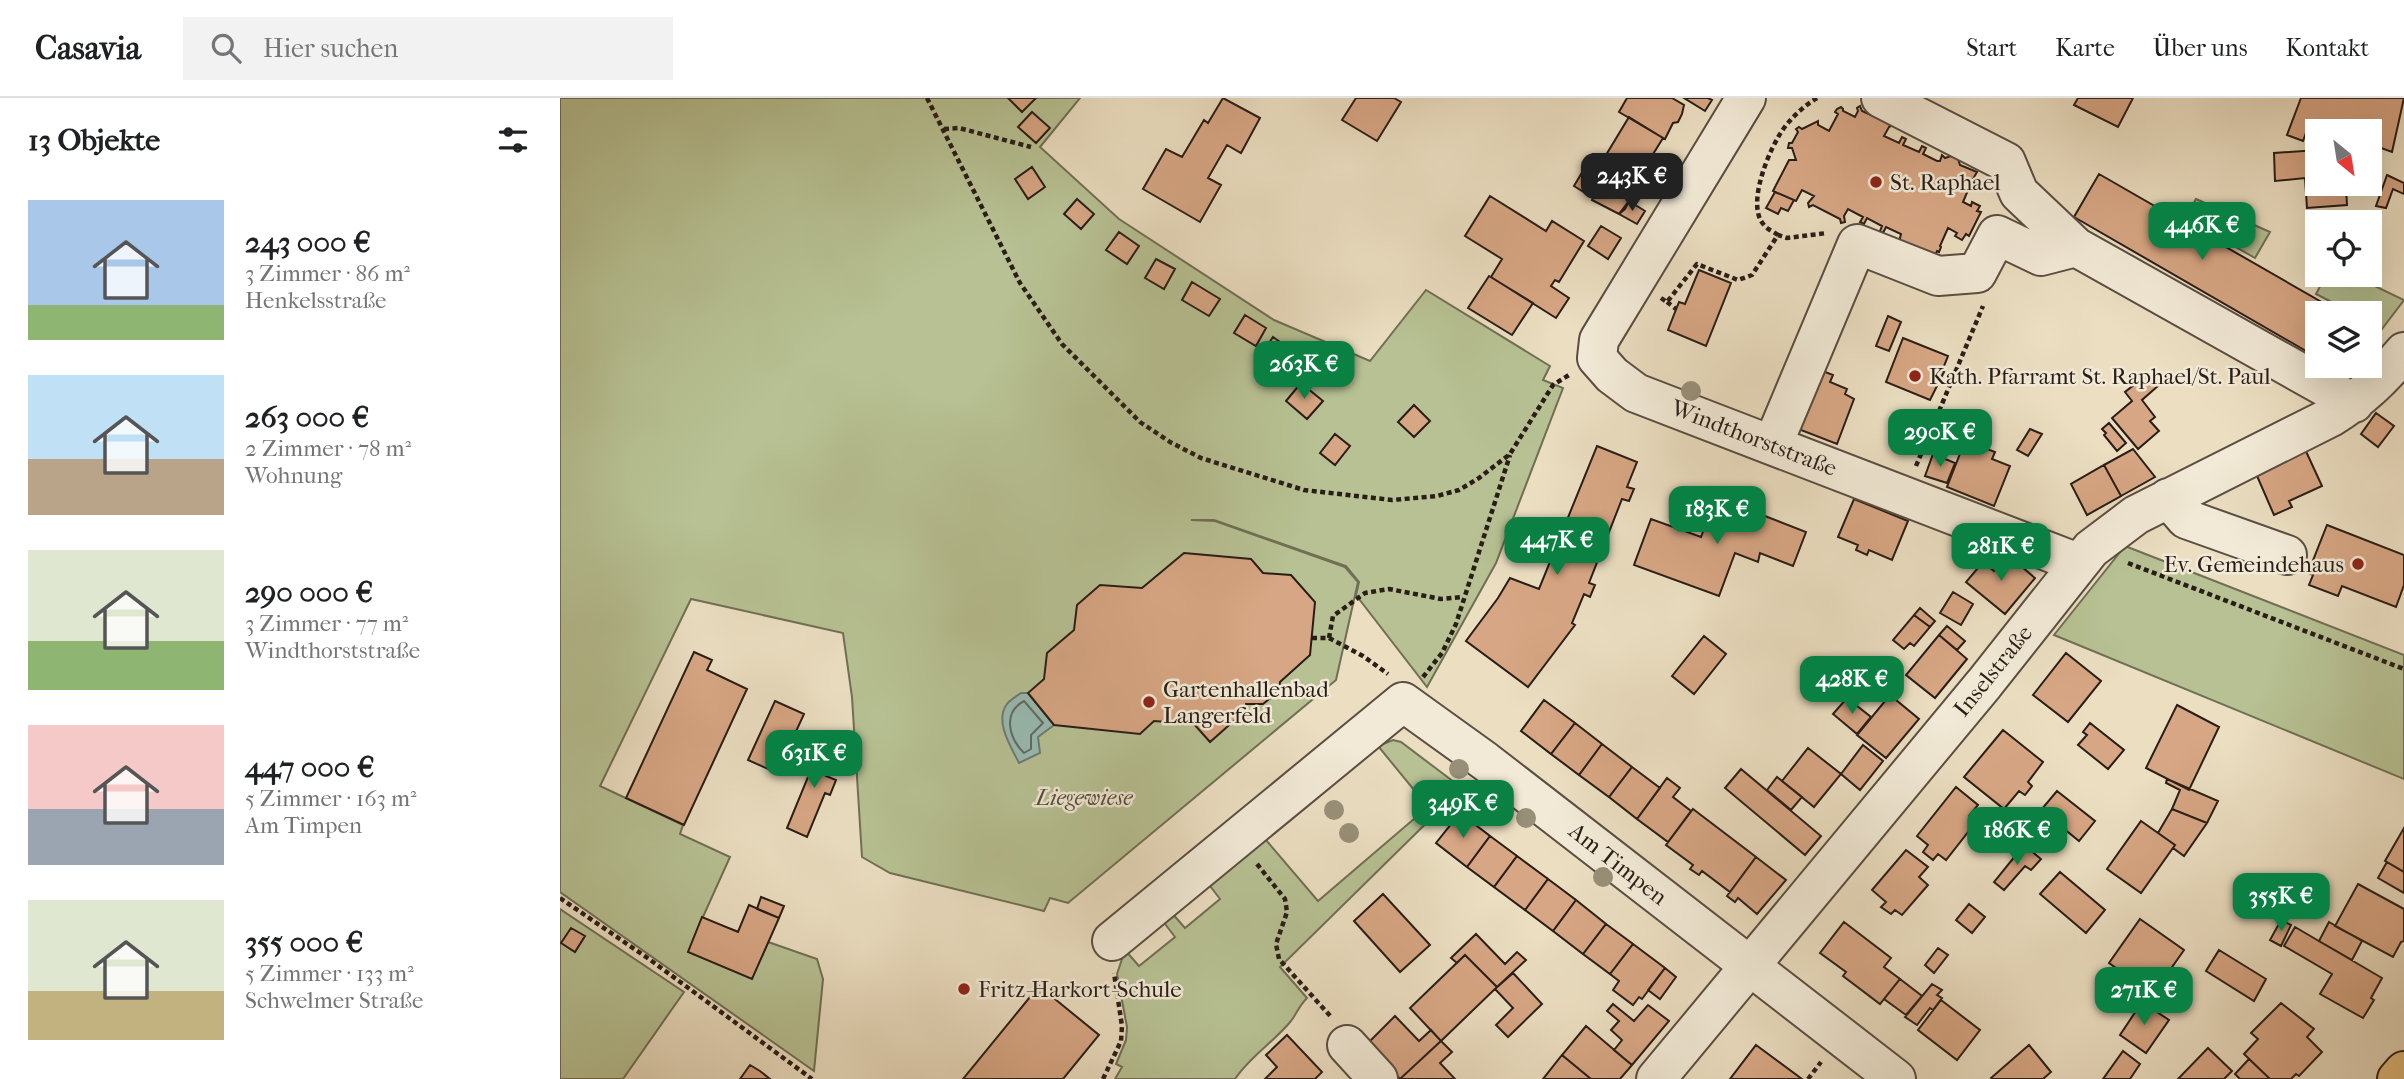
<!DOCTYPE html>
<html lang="de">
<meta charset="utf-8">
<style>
:root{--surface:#fff;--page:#f2f2f2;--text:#202124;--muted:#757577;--line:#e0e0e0;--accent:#0b8043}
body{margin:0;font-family:"IM FELL French Canon",serif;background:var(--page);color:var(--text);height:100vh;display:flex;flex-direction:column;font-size:26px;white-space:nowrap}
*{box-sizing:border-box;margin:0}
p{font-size:23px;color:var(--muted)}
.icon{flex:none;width:38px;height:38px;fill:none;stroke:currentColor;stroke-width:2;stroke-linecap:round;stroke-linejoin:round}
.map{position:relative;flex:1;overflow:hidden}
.panel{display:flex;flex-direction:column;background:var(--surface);width:560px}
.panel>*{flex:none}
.needle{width:46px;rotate:150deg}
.controls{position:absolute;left:1745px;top:21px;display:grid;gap:14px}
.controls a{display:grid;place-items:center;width:77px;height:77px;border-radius:0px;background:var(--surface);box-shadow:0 7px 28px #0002;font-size:35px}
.price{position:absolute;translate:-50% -60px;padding:0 16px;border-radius:14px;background:var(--accent);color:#fff;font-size:23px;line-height:46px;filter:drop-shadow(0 2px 4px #0008)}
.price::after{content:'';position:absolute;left:50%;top:42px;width:21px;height:16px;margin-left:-10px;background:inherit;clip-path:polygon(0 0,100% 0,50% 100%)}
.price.selected{background:#222;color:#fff}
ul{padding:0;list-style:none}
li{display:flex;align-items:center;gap:21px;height:175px;padding:0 28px}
li span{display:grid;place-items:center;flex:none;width:196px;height:140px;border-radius:0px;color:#555}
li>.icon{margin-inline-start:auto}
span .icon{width:84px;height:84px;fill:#fffc;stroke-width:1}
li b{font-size:30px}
h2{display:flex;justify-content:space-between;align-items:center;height:84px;padding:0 28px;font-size:30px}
header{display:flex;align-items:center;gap:42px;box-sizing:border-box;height:98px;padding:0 35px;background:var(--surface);border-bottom:2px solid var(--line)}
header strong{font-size:33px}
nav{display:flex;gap:38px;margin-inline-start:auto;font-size:24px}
.search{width:490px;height:63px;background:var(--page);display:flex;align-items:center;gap:18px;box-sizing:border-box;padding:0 24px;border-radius:0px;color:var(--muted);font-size:26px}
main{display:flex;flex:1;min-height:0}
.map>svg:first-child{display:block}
.green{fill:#b7c193;stroke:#706f55;stroke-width:2}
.water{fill:#98bcb4;stroke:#6c7c75;stroke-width:2}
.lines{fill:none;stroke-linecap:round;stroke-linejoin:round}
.shore{stroke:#606c66;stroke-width:2}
.building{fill:#d7a684;stroke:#291d17;stroke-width:2}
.minor-casing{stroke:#5a4d42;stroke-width:42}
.major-casing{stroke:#291d17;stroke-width:42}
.path{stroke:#291d17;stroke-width:4.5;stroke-dasharray:5 3.5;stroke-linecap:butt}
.minor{stroke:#f2ead7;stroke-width:38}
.major{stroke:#e6bf80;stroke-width:38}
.tree{fill:#988f78}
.poi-dot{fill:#8f2418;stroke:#f2ead7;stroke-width:2.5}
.labels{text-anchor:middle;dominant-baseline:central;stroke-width:5;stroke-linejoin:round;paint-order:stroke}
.poi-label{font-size:23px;fill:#291d17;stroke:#f2ead7;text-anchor:start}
.street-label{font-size:23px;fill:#291d17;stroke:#f2ead7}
.park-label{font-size:23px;font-style:italic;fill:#544e3c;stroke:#f2ead7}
</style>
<header>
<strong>Casavia</strong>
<div class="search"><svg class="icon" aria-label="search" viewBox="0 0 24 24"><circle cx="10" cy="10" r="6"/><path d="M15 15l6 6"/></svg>Hier suchen</div>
<nav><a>Start</a><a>Karte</a><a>Über uns</a><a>Kontakt</a></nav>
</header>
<main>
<section class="panel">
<h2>13 Objekte<svg class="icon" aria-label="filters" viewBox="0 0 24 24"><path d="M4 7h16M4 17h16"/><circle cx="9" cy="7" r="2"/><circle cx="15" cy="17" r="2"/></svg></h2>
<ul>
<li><span style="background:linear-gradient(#a9c7e8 75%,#8fb573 0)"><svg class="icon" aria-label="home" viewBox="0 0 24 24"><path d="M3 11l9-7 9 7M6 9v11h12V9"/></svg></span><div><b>243 000 €</b><p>3 Zimmer · 86 m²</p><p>Henkelsstraße</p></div></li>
<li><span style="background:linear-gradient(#bfe0f5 60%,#b9a48a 0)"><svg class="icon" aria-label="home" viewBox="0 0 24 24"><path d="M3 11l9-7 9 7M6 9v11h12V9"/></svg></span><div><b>263 000 €</b><p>2 Zimmer · 78 m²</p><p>Wohnung</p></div></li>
<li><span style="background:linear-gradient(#dfe7d0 65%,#8fb573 0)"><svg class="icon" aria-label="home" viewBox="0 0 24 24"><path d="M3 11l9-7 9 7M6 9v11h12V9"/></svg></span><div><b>290 000 €</b><p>3 Zimmer · 77 m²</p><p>Windthorststraße</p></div></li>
<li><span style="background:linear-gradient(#f6c9c9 60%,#9aa5b1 0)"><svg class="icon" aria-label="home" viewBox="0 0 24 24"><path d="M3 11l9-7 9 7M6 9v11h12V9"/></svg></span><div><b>447 000 €</b><p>5 Zimmer · 163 m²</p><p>Am Timpen</p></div></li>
<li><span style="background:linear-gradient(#dfe7d0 65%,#c2b280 0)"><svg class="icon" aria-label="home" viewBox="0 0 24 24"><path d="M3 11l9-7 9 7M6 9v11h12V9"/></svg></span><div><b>355 000 €</b><p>5 Zimmer · 133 m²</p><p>Schwelmer Straße</p></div></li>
</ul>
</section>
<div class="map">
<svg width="1844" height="981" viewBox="0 0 1844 981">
<rect width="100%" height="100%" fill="#ebdec1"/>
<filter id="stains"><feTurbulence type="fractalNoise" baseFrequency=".00286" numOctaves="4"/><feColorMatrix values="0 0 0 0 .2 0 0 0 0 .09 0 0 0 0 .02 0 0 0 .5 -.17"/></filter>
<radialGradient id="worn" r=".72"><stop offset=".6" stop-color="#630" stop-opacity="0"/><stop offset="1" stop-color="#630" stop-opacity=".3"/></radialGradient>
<path class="green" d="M0 0H520L480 49 559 121 714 222 810 263 866 192 990 268 983 282 1003 290 936 465 867 589 796 497 799 484 786 468 654 422H631L655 423 785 469 798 484 776 582 508 805 490 800 484 813 330 775 302 759 292 599 283 535 131 501 40 688 123 727 120 736 170 759 142 821 257 861 263 881 254 973 0 794Z
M1636 101 1710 134 1695 160 1625 120Z
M1766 177H1792L1844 202 1822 231 1810 224V215H1793L1756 196Z
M1565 448 1844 557V681L1494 537Z
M833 642 841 644 902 690 720 869 747 900C739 908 737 915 731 923 714 944 690 958 675 981H555L562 969 556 966 566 942 567 929 557 876 565 852 579 868 615 839 602 822 611 814 625 830 660 801 647 784 723 726 706 742 758 803 868 709 818 648Z
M0 811 124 894 63 981H0Z"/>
<path class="water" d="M461 595H468L494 627 478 639 480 655 459 665C451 649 434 623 447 606 450 602 457 598 461 595Z"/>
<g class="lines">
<path class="shore" d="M464 603 483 625 471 637V651L464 655C449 640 442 615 464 603Z"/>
</g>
<path class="building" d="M448 0H476L462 14Z
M663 0 700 20 681 55 667 47 648 80 661 87 640 124 583 91 606 51 622 59 644 22 648 25Z
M796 0H834L841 4 817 43 782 22Z
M1067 0H1112L1124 7 1122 16 1118 24 1113 25 1105 41 1059 14Z
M1124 0H1148L1152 2 1145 13Z
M1518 0H1573L1558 29 1514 7Z
M1741 0H1844L1832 54 1810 46V33H1773L1758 28 1754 39 1746 35 1743 43 1727 37Z
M1300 8 1302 13 1328 25 1332 24 1333 27 1329 29 1324 38 1339 45 1342 39 1346 41 1343 47 1359 54 1362 48 1366 50 1363 56 1377 63H1380L1382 57 1385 60 1391 58 1398 61 1400 67 1417 74 1413 81 1415 83 1414 86 1411 85 1403 104 1411 108 1412 104 1420 108 1417 113 1421 114 1409 138 1406 136 1402 142 1395 138 1397 135 1388 130 1380 148 1381 149 1379 154 1377 153 1374 160 1339 144 1341 136 1326 129 1323 135 1320 133 1322 128 1307 120 1304 126 1300 124 1303 119 1288 111 1284 118 1285 124 1281 125 1280 121 1253 107 1249 109 1248 105 1254 98 1242 92 1236 103 1213 93 1229 62H1236L1232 50H1228L1229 45H1232L1238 34 1236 31 1239 29 1242 31 1258 23V27L1269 33 1278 16 1275 14 1277 11 1281 9 1283 11V13L1295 19 1298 13 1297 10Z
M472 14 490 30 476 45 458 29Z
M1069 19 1103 40 1077 82 1043 62Z
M1757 52V86H1792V90H1786L1787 107 1747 110 1745 80 1715 83 1714 55Z
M1033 56 1079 83 1065 111 1059 116 1032 102 1033 100 1014 88Z
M472 69 485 89 468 101 455 81Z
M1539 76 1772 210 1768 215H1757V234L1746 253 1514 119Z
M1827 77 1844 85V96L1833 91 1826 110 1816 108Z
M1215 94 1234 102 1228 113 1221 110 1218 116 1206 110Z
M930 98 986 133 992 123 1024 143 999 184 995 182 991 188 1009 200 996 220 931 179 942 161 905 138Z
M517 101 534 116 521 131 504 116Z
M1069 103 1085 113 1077 126 1059 116Z
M1041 128 1061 140 1048 161 1028 148Z
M559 134 579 148 567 166 546 152Z
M596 161 615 171 604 191 585 180Z
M1139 172 1171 185 1146 248 1108 232 1119 204 1125 206Z
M929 178 973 205 952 237 908 210Z
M632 184 660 201 649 218 622 202Z
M685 217 706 230 696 248 674 235Z
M1328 218 1341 224 1329 253 1316 248Z
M713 239 730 251 716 270 700 258Z
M1343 240 1388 258 1382 273 1384 274 1370 302 1326 284Z
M1252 269 1273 277 1270 284 1287 291 1285 296 1294 301 1277 346 1228 327Z
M1588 276 1598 288 1582 302 1595 319 1590 323 1599 333 1578 351 1552 320 1572 303 1565 294Z
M741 285 763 303 747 321 726 303Z
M854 307 870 323 854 339 838 324Z
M1816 315 1834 328 1818 349 1801 336Z
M1549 325 1566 345 1557 353 1544 337 1546 335 1542 331Z
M1470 331 1482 336 1468 358 1457 352Z
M775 336 790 348 775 367 760 355Z
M1417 347 1435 354 1432 361 1450 368 1434 408 1387 389 1403 348 1415 353Z
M1037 348 1077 364 1067 389 1074 391 1069 403 1062 401 1029 485 1035 487 1030 499 1024 496 1012 525 1015 527 968 589 906 543 938 500 950 480 979 491Z
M1744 349 1762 388 1729 403 1732 409 1714 417 1694 371Z
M1573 351 1595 379 1561 398 1544 367Z
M1373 356 1395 365 1387 385 1365 378Z
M1544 367 1561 398 1527 417 1511 386Z
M1156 399 1246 434 1233 468 1200 455 1198 464 1175 455 1159 498 1074 467 1091 421 1141 439Z
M1294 401 1348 423 1332 462 1309 452 1307 457 1296 452 1298 447 1278 439Z
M1767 427 1844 457V487L1836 509 1782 488 1778 498 1749 487 1753 477 1748 475Z
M624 455 691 461 703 475 731 477 755 504 750 557 720 584 719 593 703 606H686L685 613 650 644 634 626 594 623 580 636 494 627 468 595 484 581 487 555 514 532 517 507 540 487 582 490Z
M1448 457 1475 480 1445 516 1406 484 1423 464 1434 473Z
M1393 494 1413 506 1401 527 1380 515Z
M1360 510 1375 523 1370 529 1354 517Z
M1354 517 1370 529 1354 548 1350 545 1344 551 1333 542Z
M1387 528 1405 543 1397 552 1379 537Z
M1379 537 1407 561 1375 600 1346 577Z
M1144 538 1166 556 1134 596 1112 578Z
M134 554 152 562 147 572 187 591 124 727 66 700Z
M1506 555 1541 583 1508 624 1473 597Z
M1330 597 1359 621 1326 660 1297 637Z
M1287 600 1311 619 1297 636 1273 616Z
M984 602 1015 625 991 656 961 633Z
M215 603 244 616 217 675 188 662Z
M1617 607 1659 629 1629 692 1586 670Z
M1015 625 1042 646 1019 677 991 656Z
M1530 625 1564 652 1548 671 1518 647 1527 637 1523 634Z
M1443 632 1483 664 1468 684 1472 688 1465 697 1459 693 1444 711 1404 679Z
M264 640 279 646 266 678 276 682 270 697 265 695 247 739 227 730Z
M1042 646 1072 669 1049 699 1019 677Z
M1303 647 1323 663 1300 692 1281 676Z
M1248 650 1281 676 1254 709 1222 683Z
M1072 669 1100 690 1077 721 1049 699Z
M1181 671 1261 738 1245 757 1165 690Z
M1217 679 1242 699 1231 712 1207 692Z
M1107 680 1120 690 1113 699 1131 713 1108 744 1077 721Z
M1607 681 1658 703 1647 725 1612 711 1620 692 1606 685Z
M1396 689 1418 707 1409 718 1416 724 1386 762 1378 756 1373 762 1363 754 1368 747 1357 738Z
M1497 693 1535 723 1519 743 1481 712Z
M1133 711 1196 759 1170 794 1142 773 1139 777 1130 771 1133 767 1106 747Z
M1612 711 1647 725 1624 758 1613 750 1615 747 1598 735Z
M900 715 930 738 907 769 876 745Z
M1581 723 1615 747 1581 795 1547 771Z
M1844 730V774L1825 763Z
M930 738 957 758 934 789 907 769Z
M1464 747 1481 761 1471 772 1465 768 1444 792 1434 784Z
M1346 752 1368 769 1359 779 1368 787 1342 817 1335 812 1331 816 1321 809 1326 804 1312 792Z
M957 758 988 781 965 812 934 789Z
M1196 759 1226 782 1197 816 1178 800 1175 804 1167 798Z
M1827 764 1844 774V795L1818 780Z
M1500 774 1545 812 1526 835 1480 796Z
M988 781 1016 802 993 833 965 812Z
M1798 786 1844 811V843L1841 844 1833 859 1775 828Z
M823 796 870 847 840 874 794 823Z
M201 799 224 808 219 820 197 811Z
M1016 802 1046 826 1023 856 993 833Z
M1409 806 1425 819 1412 835 1396 822Z
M189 807 219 820 192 881 128 854 142 819 178 834Z
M1580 821 1624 852 1598 889 1578 875 1573 882 1549 865Z
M1721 822 1731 827 1721 848 1710 842Z
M1284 824 1331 860 1324 869 1340 881 1320 906 1283 878 1286 874 1260 855Z
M1769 824 1802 843 1792 862 1759 843Z
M1046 826 1073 846 1050 876 1023 856Z
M1735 829 1822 880 1811 900 1814 902 1803 920 1760 896 1772 876 1724 848Z
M11 830 25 838 15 854 1 845Z
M916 836 945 866 957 854 966 862 937 889 905 857 897 865 891 860Z
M1073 846 1105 870 1082 901 1079 899 1073 907 1053 892 1059 883 1050 876Z
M1378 850 1388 857 1374 875 1365 867Z
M1659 852 1706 881 1694 903 1646 873Z
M905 857 937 889 881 943 850 910Z
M1105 870 1116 879 1100 901 1088 892Z
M953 875 982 906 948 939 936 927 953 910 935 891Z
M1340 881 1362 898 1346 917 1324 901Z
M1372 886 1382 892 1377 897 1382 900 1373 912 1370 910 1357 927 1345 919Z
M479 888 539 937 503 981H403Z
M1381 902 1420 932 1397 962 1358 932Z
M1582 904 1609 922 1586 955 1560 937Z
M1721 905 1754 931 1747 939 1762 954 1739 978 1736 976 1731 981H1710L1684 956 1698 941 1691 935Z
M1053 906 1074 923 1088 907 1109 923 1072 967 1054 952 1062 942 1051 932 1059 923 1047 913Z
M835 918 859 943 871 932 881 943 840 981 807 946Z
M1026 928 1072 967 1060 981H1031L1002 957Z
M727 937 762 974 755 981H705L717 969 706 957Z
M881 943 892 954 880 965 895 981H840Z
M1196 947 1242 981H1170Z
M1469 947 1491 974 1483 981H1432L1431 980Z
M1648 950 1672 973 1664 981H1618Z
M1563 953 1580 966 1570 981H1543Z
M1002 957 1031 981H983Z
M1689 961 1710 981H1680L1675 976Z
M190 967 200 973 210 981H180Z"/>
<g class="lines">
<defs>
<path id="minor" d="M1186 0 1039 242 1037 260 1052 277 1076 295 1518 465
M1321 0 1446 64 1459 95 1516 149
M1213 346 1297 146 1378 178 1417 175 1437 137 1481 158 1516 149 1794 305
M1608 400 1626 421 1727 457
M552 843 843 604 925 663 1336 981
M787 947 818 981
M1096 981 1424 586 1531 451 1576 417 1771 319C1802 300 1821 281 1844 254"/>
<path id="major" d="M1837 981 1844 973"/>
</defs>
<use href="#minor" class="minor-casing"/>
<use href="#major" class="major-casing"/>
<path class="path" d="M367 0 460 185 502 246 580 324 610 344 641 360 744 392 832 402 877 398 899 392 919 380 950 356 993 287 1009 277
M384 31 399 30 471 49
M1218 137C1214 134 1207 131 1204 127 1185 107 1210 49 1224 30 1234 17 1244 8 1257 0
M1101 200 1107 204 1137 166 1178 182 1192 177 1218 137 1227 140 1267 135
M1107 204 1116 211
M1356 368 1423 208
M1568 465 1844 571
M752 540H769L773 518 805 495 829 491 881 501 903 499
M769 540 803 558 828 576
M863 579 882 555 896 526 950 357
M697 766 725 801 727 814 716 846 719 861 772 920
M0 800 89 861 252 981
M543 981 561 943 562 928 554 875
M1248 981 1261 964"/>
<use href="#minor" class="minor"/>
<use href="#major" class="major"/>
</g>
<g class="tree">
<circle cx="1131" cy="293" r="10"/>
<circle cx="899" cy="671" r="10"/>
<circle cx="774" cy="712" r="10"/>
<circle cx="966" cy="720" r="10"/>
<circle cx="789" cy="735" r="10"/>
<circle cx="1043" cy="779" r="10"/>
</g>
<g class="poi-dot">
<circle cx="1316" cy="84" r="7"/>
<circle cx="1355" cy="278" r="7"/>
<circle cx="1798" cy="466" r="7"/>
<circle cx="589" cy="604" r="7"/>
<circle cx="404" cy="891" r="7"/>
</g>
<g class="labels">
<g class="poi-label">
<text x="1330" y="84">St. Raphael</text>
<text x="1369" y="278">Kath. Pfarramt St. Raphael/St. Paul</text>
<text x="1784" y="466" text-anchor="end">Ev. Gemeindehaus</text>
<text x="603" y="591">Gartenhallenbad<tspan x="603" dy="26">Langerfeld</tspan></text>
<text x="418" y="891">Fritz-Harkort-Schule</text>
</g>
<g class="street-label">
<text transform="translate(1194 340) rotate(21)">Windthorststraße</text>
<text transform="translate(1433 573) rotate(-51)">Inselstraße</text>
<text transform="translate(1058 766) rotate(38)">Am Timpen</text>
</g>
<g class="park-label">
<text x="524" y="699">Liegewiese</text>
</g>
</g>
<rect width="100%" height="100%" filter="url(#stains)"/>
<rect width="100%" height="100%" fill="url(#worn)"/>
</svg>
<div class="controls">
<a><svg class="needle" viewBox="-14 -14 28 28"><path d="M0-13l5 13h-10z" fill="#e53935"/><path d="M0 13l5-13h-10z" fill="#757577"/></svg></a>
<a><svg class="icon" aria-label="locate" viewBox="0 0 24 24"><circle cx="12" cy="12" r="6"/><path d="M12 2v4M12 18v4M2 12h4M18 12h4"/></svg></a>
<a><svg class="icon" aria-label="layers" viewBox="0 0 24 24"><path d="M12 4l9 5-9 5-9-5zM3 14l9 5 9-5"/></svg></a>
</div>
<b class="price selected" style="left:1072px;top:115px">243K €</b>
<b class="price" style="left:1642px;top:164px">446K €</b>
<b class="price" style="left:744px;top:303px">263K €</b>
<b class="price" style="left:1380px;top:371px">290K €</b>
<b class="price" style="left:1157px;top:448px">183K €</b>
<b class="price" style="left:997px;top:479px">447K €</b>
<b class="price" style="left:1441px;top:485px">281K €</b>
<b class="price" style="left:1292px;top:618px">428K €</b>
<b class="price" style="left:254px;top:692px">631K €</b>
<b class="price" style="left:903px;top:742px">349K €</b>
<b class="price" style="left:1457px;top:769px">186K €</b>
<b class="price" style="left:1721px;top:835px">355K €</b>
<b class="price" style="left:1584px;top:929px">271K €</b>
</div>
</main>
